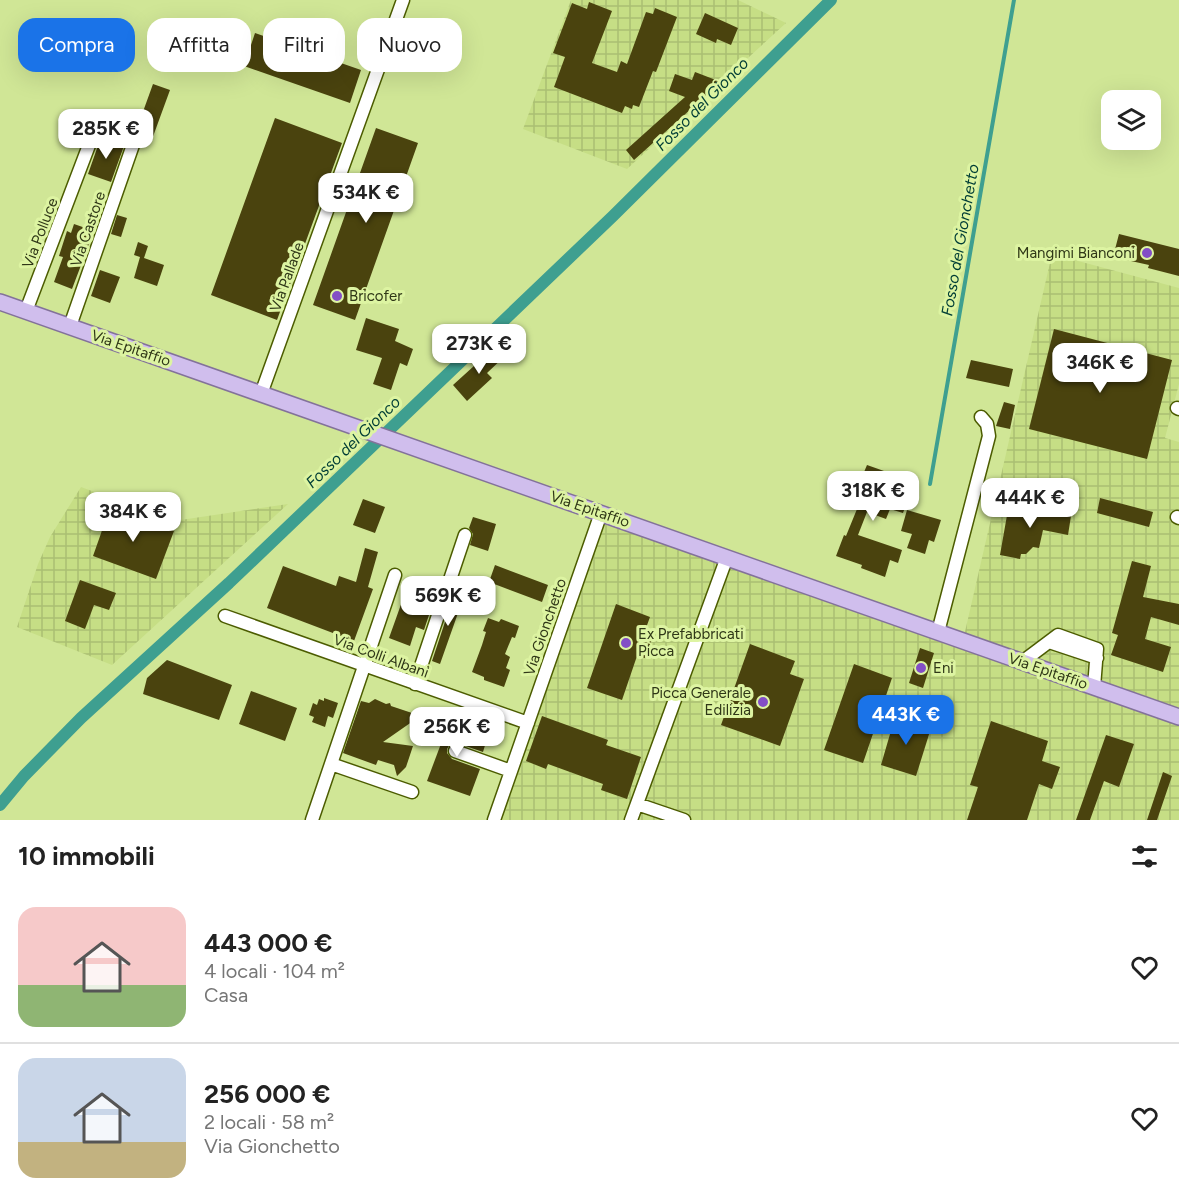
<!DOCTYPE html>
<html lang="it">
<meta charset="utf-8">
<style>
:root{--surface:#fff;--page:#f6f6f6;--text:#222;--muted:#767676;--line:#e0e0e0;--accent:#1a73e8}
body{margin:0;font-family:Figtree,sans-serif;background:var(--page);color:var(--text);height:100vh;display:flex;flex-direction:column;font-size:22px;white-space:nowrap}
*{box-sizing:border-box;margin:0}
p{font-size:20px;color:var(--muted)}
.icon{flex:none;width:33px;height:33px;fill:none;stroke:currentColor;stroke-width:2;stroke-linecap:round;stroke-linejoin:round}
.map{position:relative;height:820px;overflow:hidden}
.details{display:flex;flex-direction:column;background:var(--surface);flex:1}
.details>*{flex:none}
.guide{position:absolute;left:18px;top:18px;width:600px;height:54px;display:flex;gap:12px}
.tools{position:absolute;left:1101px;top:90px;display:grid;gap:12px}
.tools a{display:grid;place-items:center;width:60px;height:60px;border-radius:12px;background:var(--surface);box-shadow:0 6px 24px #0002;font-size:30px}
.price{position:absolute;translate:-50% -51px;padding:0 14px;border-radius:12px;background:#fff;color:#222;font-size:20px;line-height:39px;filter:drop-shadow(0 2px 3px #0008)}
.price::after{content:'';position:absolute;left:50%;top:36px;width:18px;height:14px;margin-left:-9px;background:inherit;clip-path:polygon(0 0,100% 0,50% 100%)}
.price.active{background:var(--accent);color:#fff}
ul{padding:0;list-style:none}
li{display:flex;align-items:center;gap:18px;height:150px;padding:0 18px}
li+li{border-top:2px solid var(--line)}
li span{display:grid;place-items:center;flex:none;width:168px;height:120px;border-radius:18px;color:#555}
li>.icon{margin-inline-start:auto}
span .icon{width:72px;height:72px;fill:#fffc;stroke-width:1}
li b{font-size:26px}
h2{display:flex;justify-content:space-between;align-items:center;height:72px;padding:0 18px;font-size:26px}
.tag{padding:0 21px;border-radius:18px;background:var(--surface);box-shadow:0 6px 24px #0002;font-size:21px;line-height:54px}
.tag.active{background:var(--accent);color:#fff}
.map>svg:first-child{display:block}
.industrial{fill:url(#industrial-grid)}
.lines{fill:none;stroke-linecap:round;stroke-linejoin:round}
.stream{stroke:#3e9f90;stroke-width:4}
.canal{stroke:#3e9f90;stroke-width:12}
.building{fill:#4a430e}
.minor-casing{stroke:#4c5c01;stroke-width:15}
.major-casing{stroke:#83729a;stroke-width:18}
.minor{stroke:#fff;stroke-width:12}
.major{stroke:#d0beed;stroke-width:15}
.poi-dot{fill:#834ec6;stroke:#ddf4a2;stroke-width:2}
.labels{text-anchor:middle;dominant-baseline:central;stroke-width:6;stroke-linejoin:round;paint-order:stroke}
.street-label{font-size:15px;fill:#2f3717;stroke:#ddf4a2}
.poi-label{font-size:15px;fill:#2f3717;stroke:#ddf4a2;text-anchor:start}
.water-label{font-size:16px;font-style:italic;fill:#003d35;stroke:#ddf4a2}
</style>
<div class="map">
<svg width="1179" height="820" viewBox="0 0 1179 820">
<defs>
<pattern id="industrial-grid" width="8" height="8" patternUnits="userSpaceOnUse" patternTransform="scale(1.5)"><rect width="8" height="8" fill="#c6de85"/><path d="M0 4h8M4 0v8" fill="none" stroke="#aabf72"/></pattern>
</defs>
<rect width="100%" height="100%" fill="#d0e696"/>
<path class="industrial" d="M571 0H738L786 23 627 169 523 129Z
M1052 254 1179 288V384L1165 438 1179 442V820H502L605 523 961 649Z
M81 487 174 521 288 504 112 665 17 627 38 564 50 537Z"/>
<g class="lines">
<path class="stream" d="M930 484 1014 0"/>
<path class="canal" d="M0 805 24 776 81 718 229 583 613 216 831 0"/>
</g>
<path class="building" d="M589 2 612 11 592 63 617 72 621 61 627 64 646 12 653 14 655 8 677 17 656 72 653 71 639 107 633 105 632 109 625 106 622 113 554 87 565 57 553 53 572 3 587 9Z
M705 13 738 28 731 45 717 39 716 43 696 34Z
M255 33 361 70 350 103 244 66Z
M695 72 721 82 634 160 626 150 685 97 669 91 675 74 692 80Z
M153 84 170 90 151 142 141 138V133L136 131Z
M275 118 342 143 277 320 211 295Z
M376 128 418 143 355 320 313 305Z
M101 137 124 146 111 182 88 174Z
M117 215 127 218 121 237 111 234Z
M74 224 94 231 72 289 54 282 63 257 59 256 67 231 71 233Z
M1119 234 1179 249V276L1148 268 1149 265 1113 257Z
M138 242 148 246 144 258 164 265 157 286 134 278 140 257 134 255Z
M100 270 120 277 110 303 91 296Z
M366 318 399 329 395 341 413 349 407 366 400 363 391 390 373 384 382 358 356 350Z
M1054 329 1172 360 1147 459 1029 429Z
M496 346 505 356 487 373 492 378 467 401 453 385Z
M971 360 1013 369 1009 387 966 378Z
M1004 402 1015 405 1010 429 996 426Z
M867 465 901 477 895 496 908 499 903 513 890 509 886 519 867 512 858 535 902 550 898 563 890 560 885 577 861 568 862 565 836 556 844 535 846 536 866 487 859 484Z
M1100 498 1153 512 1149 527 1097 513Z
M363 499 385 507 375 533 353 525Z
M1009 504 1071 516 1068 535 1043 530 1039 548 1033 547 1026 554H1021L1020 559 1000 555Z
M110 508 174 531 156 579 93 556Z
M907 510 941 520 934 542 929 540 925 554 907 548 912 534 901 531Z
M473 517 496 524 488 551 470 545 473 534 469 528Z
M365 548 378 552 368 587 373 589 354 641 267 608 283 566 336 586 339 576 356 582Z
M1132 561 1151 566 1143 597 1179 604V625L1151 617 1145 639 1171 647 1163 672 1111 655 1118 635 1112 633Z
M495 565 548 585 542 602 489 582Z
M80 580 116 593 109 610 94 605 85 629 65 621Z
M409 582 430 589 424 607 431 609 424 630 416 627 410 646 389 638Z
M455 592 464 596 440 664 432 661Z
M616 604 650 617 646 628 655 631 645 658 637 656 622 700 587 688Z
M488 618 499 622 501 619 519 626 515 638 512 637 505 654 510 657 506 668 510 670 504 687 484 680V677L472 672 482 645 486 632 483 631Z
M750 644 795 661 790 674 804 679 780 746 721 725Z
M920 648 934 653 923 688 909 683Z
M167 660 232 685 219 720 143 694 147 678Z
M854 664 892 678 863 763 824 750Z
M251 691 297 708 285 741 239 724Z
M324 698 338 703 333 718 328 716 325 727 312 722 314 717 309 715 313 703 317 705 319 699 324 701Z
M375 699 386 704 390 703 391 706 412 713 416 719 383 742 413 746 406 767 397 776 394 765 378 760 376 765 343 753 361 701 369 703Z
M542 716 608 740 606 745 641 757 627 799 601 790 603 784 548 764 546 769 526 761Z
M451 717 485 729 481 741 486 742 483 752 457 743 450 744 447 749V753L452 759 480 769 470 796 427 781Z
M895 717 931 728 916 776 881 765Z
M991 721 1048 741 1042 761 1060 767 1052 789 1039 784 1027 820H967L978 787 970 785Z
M1106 735 1134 744 1119 787 1104 781 1090 820H1076Z
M1163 772 1172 776 1157 820H1147Z"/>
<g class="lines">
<defs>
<path id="minor" d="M26 311 94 132
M70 326 134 142
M261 394 403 0
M1177 408 1179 409
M1177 517 1179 518
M225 616 528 723
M938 632 989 436 987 424 981 417
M1049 642 1097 658
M1022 662 1058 635 1097 649 1094 687
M415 684 465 535
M455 751 511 771
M331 764 412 792
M637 804 684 820
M312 820 395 575
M494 820 601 513
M631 820 727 557"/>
<path id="major" d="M0 302 1179 717"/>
</defs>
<use href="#minor" class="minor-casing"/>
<use href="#major" class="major-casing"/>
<use href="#minor" class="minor"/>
<use href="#major" class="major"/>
</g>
<g class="poi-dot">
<circle cx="1147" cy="253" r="6"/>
<circle cx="337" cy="296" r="6"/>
<circle cx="626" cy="643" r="6"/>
<circle cx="921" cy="668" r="6"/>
<circle cx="763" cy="702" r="6"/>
</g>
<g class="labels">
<g class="street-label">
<text transform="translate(88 229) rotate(-71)">Via Castore</text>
<text transform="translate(40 233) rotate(-69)">Via Polluce</text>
<text transform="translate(287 277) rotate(-70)">Via Pallade</text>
<text transform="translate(131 348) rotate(19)">Via Epitaffio</text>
<text transform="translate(590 509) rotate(19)">Via Epitaffio</text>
<text transform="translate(545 627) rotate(-71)">Via Gionchetto</text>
<text transform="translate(381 656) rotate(20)">Via Colli Albani</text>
<text transform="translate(1048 671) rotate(19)">Via Epitaffio</text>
</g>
<g class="poi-label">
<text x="1135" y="253" text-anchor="end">Mangimi Bianconi</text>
<text x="349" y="296">Bricofer</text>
<text x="638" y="634">Ex Prefabbricati<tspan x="638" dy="17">Picca</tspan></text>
<text x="933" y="668">Eni</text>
<text x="751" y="693" text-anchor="end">Picca Generale<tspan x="751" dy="17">Edilizia</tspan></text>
</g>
<g class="water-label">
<text transform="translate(702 104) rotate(-45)">Fosso del Gionco</text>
<text transform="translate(960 240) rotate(-80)">Fosso del Gionchetto</text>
<text transform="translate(353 442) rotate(-44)">Fosso del Gionco</text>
</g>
</g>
</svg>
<div class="tools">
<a><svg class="icon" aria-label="layers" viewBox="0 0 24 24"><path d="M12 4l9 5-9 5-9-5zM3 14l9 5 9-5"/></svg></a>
</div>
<b class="price" style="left:106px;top:160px">285K €</b>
<b class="price" style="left:366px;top:224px">534K €</b>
<b class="price" style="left:479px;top:375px">273K €</b>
<b class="price" style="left:1100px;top:394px">346K €</b>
<b class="price" style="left:873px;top:522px">318K €</b>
<b class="price" style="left:1030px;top:529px">444K €</b>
<b class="price" style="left:133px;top:543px">384K €</b>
<b class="price" style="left:448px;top:627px">569K €</b>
<b class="price active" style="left:906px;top:746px">443K €</b>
<b class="price" style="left:457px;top:758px">256K €</b>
<div class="guide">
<a class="tag active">Compra</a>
<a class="tag">Affitta</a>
<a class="tag">Filtri</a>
<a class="tag">Nuovo</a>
</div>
</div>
<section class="details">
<h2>10 immobili<svg class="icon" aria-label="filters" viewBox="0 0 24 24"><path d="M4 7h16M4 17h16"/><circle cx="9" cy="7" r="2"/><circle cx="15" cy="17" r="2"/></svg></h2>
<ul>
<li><span style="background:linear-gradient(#f6c9c9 65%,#8fb573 0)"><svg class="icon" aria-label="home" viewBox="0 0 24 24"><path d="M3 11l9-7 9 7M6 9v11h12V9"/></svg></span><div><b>443 000 €</b><p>4 locali · 104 m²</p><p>Casa</p></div><svg class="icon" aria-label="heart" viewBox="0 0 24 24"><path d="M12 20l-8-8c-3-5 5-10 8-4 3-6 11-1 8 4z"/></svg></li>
<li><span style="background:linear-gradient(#c9d6e8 70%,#c2b280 0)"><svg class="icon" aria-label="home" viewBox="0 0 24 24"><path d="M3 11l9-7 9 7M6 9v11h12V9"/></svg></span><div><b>256 000 €</b><p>2 locali · 58 m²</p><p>Via Gionchetto</p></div><svg class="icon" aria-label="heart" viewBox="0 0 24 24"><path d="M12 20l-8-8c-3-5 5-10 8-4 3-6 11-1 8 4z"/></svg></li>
</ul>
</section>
